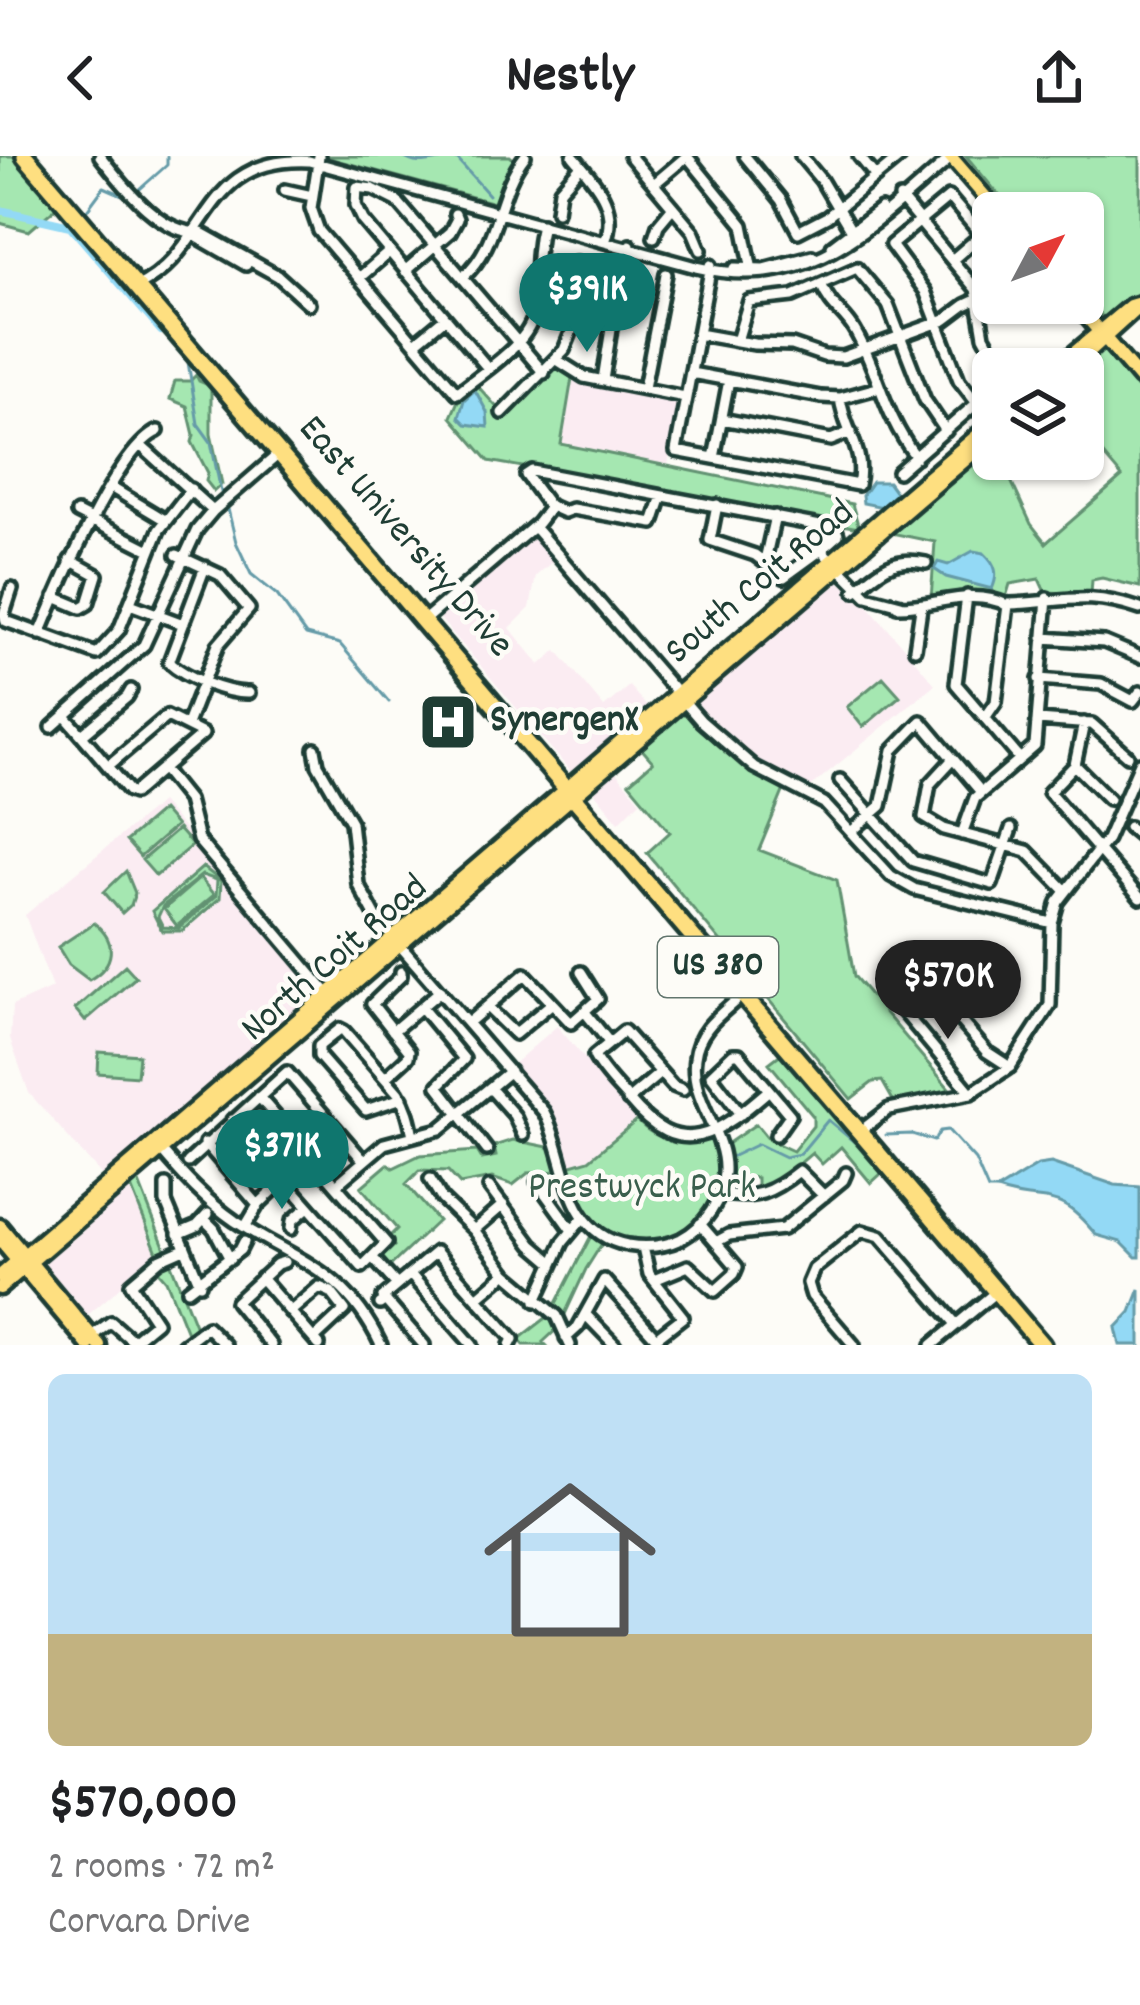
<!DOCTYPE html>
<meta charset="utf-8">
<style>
:root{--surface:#fff;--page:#f2f2f2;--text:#202124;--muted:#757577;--line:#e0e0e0;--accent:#0f766e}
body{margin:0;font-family:Dekko,sans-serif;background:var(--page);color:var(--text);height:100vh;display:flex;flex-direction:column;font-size:45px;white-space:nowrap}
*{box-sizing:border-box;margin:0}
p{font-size:39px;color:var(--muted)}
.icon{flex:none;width:66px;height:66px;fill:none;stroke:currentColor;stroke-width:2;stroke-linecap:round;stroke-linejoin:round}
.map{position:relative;height:1189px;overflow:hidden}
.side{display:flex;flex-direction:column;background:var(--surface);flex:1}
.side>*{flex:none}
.needle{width:78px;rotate:49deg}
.controls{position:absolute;left:972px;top:36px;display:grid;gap:24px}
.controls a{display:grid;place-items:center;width:132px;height:132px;border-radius:18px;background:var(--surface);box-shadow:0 3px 9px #0004;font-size:60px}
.price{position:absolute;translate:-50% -102px;padding:0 27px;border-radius:42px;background:var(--accent);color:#fff;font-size:39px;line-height:78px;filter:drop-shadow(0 3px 6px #0008)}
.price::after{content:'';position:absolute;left:50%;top:72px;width:36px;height:27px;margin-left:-18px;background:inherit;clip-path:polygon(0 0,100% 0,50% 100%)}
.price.on{background:#222;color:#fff}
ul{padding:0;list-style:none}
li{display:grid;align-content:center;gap:24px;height:636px;padding:0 48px}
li+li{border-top:3px solid var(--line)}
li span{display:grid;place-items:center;height:372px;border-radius:18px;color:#555}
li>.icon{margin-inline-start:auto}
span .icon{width:216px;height:216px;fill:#fffc;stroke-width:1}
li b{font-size:51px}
header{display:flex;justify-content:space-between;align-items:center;height:156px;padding:0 48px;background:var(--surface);font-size:54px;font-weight:800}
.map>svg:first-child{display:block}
.built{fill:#fbecf2}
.green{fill:#a5e7b1;stroke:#629272;stroke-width:3;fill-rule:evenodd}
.water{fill:#93d9f5;stroke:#659ba8;stroke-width:3}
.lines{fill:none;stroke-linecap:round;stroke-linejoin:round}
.stream{stroke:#659ba8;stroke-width:3}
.river{stroke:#93d9f5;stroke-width:8}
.minor-casing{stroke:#1f3d34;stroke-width:18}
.major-casing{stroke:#1f3d34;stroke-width:21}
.highway-casing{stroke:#1f3d34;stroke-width:24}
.minor{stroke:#fdfcf7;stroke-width:9}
.major{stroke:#fedf80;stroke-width:12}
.highway{stroke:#fedf80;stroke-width:15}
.labels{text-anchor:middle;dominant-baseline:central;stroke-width:9;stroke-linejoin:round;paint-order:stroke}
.shield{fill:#fdfcf7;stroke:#62766e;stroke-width:3}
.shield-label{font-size:36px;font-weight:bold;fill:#1f3d34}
.street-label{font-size:39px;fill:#1f3d34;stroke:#fdfcf7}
.poi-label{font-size:39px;font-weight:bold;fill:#1f3d34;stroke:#fdfcf7;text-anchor:start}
.park-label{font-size:39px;fill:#3a5f4d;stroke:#fdfcf7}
</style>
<header><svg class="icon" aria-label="back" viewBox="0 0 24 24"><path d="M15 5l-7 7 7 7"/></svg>Nestly<svg class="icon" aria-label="share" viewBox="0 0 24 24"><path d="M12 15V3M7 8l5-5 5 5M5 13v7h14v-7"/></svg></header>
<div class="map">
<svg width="1140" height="1189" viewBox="0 0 1140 1189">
<rect width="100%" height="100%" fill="#fdfcf7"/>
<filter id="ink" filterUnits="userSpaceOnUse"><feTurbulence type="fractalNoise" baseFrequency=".00833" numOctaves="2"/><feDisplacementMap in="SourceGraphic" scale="24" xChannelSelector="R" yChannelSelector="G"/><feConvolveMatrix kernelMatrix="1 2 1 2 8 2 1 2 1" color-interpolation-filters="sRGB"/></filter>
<g filter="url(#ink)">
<path class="built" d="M572 222 680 242 668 309 560 288Z
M533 379 554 404 536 420 530 452 510 472 540 509 557 494 604 551 629 530 650 554 572 617 436 458Z
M837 424 871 453 935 528 808 633 760 612 733 591 695 544Z
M613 613 640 645 619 666 591 632Z
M161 646 324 838 107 1025 29 937 10 883 12 850 52 832 25 759Z
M557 870 637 964 589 1004 568 1010 555 967 511 910Z
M129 1026 158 1099 83 1163 38 1107Z"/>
<path class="green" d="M0 0H13L58 50 29 75 0 67Z
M321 0H510L517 7 498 48Z
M966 0H1140V136L1104 163 1083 138V57H1014Z
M1104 189 1140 232V431L1102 422 1092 424 1091 438 1045 436 1039 423 1010 428 1006 441 959 435 931 444 935 386 891 377 993 288V303H1001L1031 368 1046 387 1122 321 1083 275V213H1078Z
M555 208 572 222 561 288 852 348 859 372 489 305 451 261 461 238 475 227 501 256Z
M196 219 199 225 211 230V278L222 328 214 335 206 325 208 317 192 286 194 279 187 250 170 243 175 225H190Z
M883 521 900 540 863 571 847 551Z
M682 553C713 588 741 614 785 631L759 694 837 724 854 820 953 937 894 946 882 925 873 926 851 943 647 697 670 676 629 627 653 606 639 590Z
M162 654 176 670 140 701 126 685Z
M178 673 192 689 156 720 142 704Z
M203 711 221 725 220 742 182 775H162L152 755ZM202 719 217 724 216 740 179 772 163 771 158 761 163 750Z
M126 715 135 737 131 749 122 757 104 736Z
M200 722 214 739 177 770 164 753Z
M94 767C118 786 115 809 89 824L69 809 58 791Z
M125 809 136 821 85 865 75 853Z
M99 896 139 899 137 920 98 917Z
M782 897 883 1016 871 1027 841 991 822 1008 812 997 779 1025 757 1036V1022L730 1020 727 988 756 968 769 984 793 995 813 970V960L769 907Z
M637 964C657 987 686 990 713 980 750 1088 595 1139 568 1010L589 1004Z
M513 984 553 992 558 1015 528 1017 513 1029 492 1022 460 1028 448 1015 420 1014 406 1028 438 1065 388 1112 380 1103 394 1090 388 1082 397 1073 361 1031 388 1008 393 1012 420 999 477 995 482 1003 496 1000 494 990Z
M137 1022 203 1189H192L166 1124 154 1110 160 1104 129 1026Z
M592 1078 603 1086 586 1113 559 1171 543 1186 546 1189H524L519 1183 550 1159Z"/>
<path class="water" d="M475 234 487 256 488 271 466 268 459 261 464 244Z
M872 326H888L899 341 883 351 863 347 862 340Z
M973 395 984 397C996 408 999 418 992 433L946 421 934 413 938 406 948 409Z
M1051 1007 1115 1029 1140 1031V1101H1136L1121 1086 1096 1079C1055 1029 1049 1051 997 1034L1038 1009Z
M1140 1133V1189H1120L1116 1172 1131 1156Z"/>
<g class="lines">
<path class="stream" d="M402 0C421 14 436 1 457 3L489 39
M140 33 167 9V0
M87 54 104 31 127 41
M171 185 188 206 198 268 211 286 221 336
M227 349 236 386 251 418 277 439 306 479 340 488 389 546
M886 979 912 978 934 985 940 975 948 974 975 1004 988 1034H999
M733 1000 758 988 785 1001 800 998 828 964 864 994"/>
<path class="river" d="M0 54 70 70 161 175"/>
<defs>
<path id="minor" d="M100 0C124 30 159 78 201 77L278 120 309 148
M319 0 311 52 319 75 457 237C482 216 531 188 535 154 538 124 534 98 542 68
M573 0C595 27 619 49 605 86
M630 0 693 75 701 94
M687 0 743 69 752 114
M745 0 781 44 798 76 827 61 901 0
M801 0 821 24 853 78
M859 0 876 21
M654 28 687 0
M285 34 312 40
M900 42 976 133 984 180 1002 213
M557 55 560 34 581 10
M194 79 246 109
M654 81 658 69 673 51
M832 90 881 53
M993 93 949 41 891 89 925 135 959 224 993 268
M952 104 981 79
M711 109 676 295 858 329C866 294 844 275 840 242
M735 112 763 113 812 100
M405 115 450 76 457 63 455 58
M463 121C501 88 495 38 525 0
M359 122 389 96
M822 130C831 152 845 157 855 175 880 218 882 256 916 301
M136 131C212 95 199 0 309 5L696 111C813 138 871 70 953 0
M698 178 754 188 792 189 824 200 843 201 945 164 965 149 993 136
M737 185 749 145 793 140 857 112 888 149 925 244 946 275
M415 187 445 162
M557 204 584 221 685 241
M487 211 363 64 356 49 357 31 373 33 397 45 544 217
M691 217 821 241 840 242 877 232
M603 224 617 134 630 89
M644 232 666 118
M502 257 564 194 574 169 576 106 621 118
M722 263 831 284 851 276
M140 289 213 355
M714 302 729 224
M898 316 993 233
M112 332 165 364
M662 340 653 367 572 353 564 356 548 349 526 319 532 315 836 373 838 379 821 394 867 440 901 449
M717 349 710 384 755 399 784 421 821 394
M77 357 150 394
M534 371 701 565 754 611 824 647 891 720 914 733 1052 767
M177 399 220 419 249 453 218 489 187 568
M765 404 775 360
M205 411 169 506C185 521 227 538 249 537
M12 433 4 458 6 465 97 498 119 474 159 374 191 333
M855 435C879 414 893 400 926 407
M967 440 956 528 1020 603
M55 441 81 452 88 448 97 419 70 404
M130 448 183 468
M1004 448C1058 448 1082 433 1140 453
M897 450C936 451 969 431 1008 449
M422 466 538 367 551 350
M40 478C58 434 117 292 158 275
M1043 482 1104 486 1140 501
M915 493 921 452
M1039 523 1101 528 1133 545 1140 536
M65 560C87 585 108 610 129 635L134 637 203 578 167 560 108 610
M985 562 996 546 1008 449
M1038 564 1092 568 1128 600
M1084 567 1075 609 1049 636 1140 742
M52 571 144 489 197 374 213 355 281 296
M82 579 127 541 131 534
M315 593 318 609 351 666 358 728 377 763 544 956C569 1003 562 1076 627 1089 645 1092 664 1091 681 1083 705 1070 723 1044 724 1016 726 975 689 945 695 902 698 872 723 857 743 838
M953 603 930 628 924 661 944 673 1027 695 1065 734
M1075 609 1109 643
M164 614 188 644 198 684 328 838
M840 624 913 705 992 728 1011 673
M1129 671 1140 680
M851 676 881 650 893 594 921 565 981 636
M962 678 975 642 1035 590 1047 442
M421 851 464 903 438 930 487 994
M487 851 515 878 551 848
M585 856 609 886
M468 867 525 818 571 867 598 843 581 816
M393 875 440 835
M711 919 733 898H739L790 959 776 979
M711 919 741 958
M385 922 408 901 409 895 372 848 401 820V816
M490 932 514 959 523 979
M683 934 673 930 624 875 594 900C602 916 617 930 629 944 681 1007 717 979 769 934
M971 937 892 842 920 818 987 896 1010 911
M402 942 366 954 319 900V890L340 873 344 875 398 937C407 951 410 964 413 980
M628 944 660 917
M232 964 362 1111 386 1087 259 941
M859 976 889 953 971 937 1010 911 1050 849 1052 767 1058 746 1107 683 1140 607
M205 987 258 1049
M161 994C183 1020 206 1045 235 1065 299 1107 344 1112 381 1189
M188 1006 287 916 364 1005
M430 1023 442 1043 474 1074 506 1117 557 1160 570 1189
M537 1026 571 1073
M166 1029V1046L200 1128
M336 1029 384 988 440 973 510 915
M489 1031 532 1089 553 1107
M720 1037C754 1045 773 1036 799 1015L824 1040
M204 1063 214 1073 230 1103
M245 1071 258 1049 284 1024
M291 1073 292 1065 308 1051
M474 1074 503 1049
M178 1078 197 1070 208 1058
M716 1086 729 1079 783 1073 843 1024 846 1017
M373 1102 397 1129
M410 1118 472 1189
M261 1122 319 1189
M654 1124 688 1110 715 1135 734 1118 737 1111 700 1068
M188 1134 240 1094 244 1086
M478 1141 506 1117
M385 1144 424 1189
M536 1145 563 1086 583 1062
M380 1148 385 1144 383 1141 436 1096 513 1183 510 1189
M290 1156 319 1131 331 1136 345 1154 314 1183
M585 1158 615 1189
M89 1182 111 1166 133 1185 156 1166 131 1128 159 1104 184 1093
M566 1182 578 1171 604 1124 656 1182 683 1161 649 1118 643 1091
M183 1189 207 1171 225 1189
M271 1189 236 1146 277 1108 284 1106
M854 1189 812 1140 808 1127 814 1113 862 1075 880 1080 956 1168
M932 1189 997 1135"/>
<path id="major" d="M950 0 999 57
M1075 147 1140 223
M1055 213 1130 150 1140 147
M1070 213 1139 150
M0 1070 99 1189
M0 1084 88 1189
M0 1120 993 266
M0 1132 993 280"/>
<path id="highway" d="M25 0 1042 1189"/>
</defs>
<use href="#minor" class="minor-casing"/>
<use href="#major" class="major-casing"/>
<use href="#highway" class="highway-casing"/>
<use href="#minor" class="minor"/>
<use href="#major" class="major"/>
<use href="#highway" class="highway"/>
</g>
</g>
<defs>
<symbol id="hospital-square" viewBox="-11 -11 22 22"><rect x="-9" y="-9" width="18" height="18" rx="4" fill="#1f3d34" stroke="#fdfcf7"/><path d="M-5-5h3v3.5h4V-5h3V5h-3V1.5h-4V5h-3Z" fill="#fff"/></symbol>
</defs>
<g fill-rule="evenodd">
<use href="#hospital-square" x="415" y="533" width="66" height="66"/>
</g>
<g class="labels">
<rect class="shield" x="658" y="781" width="120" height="60" rx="9"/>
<g class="shield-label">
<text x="718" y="811">US 380</text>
</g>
<g class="street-label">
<text transform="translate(404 382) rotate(49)">East University Drive</text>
<text transform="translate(761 428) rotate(-40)">South Coit Road</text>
<text transform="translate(336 804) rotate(-41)">North Coit Road</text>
</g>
<g class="poi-label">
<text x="490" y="566">SynergenX</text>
</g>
<g class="park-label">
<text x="642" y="1033">Prestwyck Park</text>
</g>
</g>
</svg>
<div class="controls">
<a><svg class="needle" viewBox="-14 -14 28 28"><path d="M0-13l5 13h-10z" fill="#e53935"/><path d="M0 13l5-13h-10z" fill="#757577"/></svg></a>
<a><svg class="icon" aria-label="layers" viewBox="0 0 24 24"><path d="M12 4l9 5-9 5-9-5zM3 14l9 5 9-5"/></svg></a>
</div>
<b class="price" style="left:587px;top:199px">$391K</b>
<b class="price on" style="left:948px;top:886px">$570K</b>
<b class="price" style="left:282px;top:1056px">$371K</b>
</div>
<section class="side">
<ul>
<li><span style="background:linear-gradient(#bfe0f5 70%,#c2b280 0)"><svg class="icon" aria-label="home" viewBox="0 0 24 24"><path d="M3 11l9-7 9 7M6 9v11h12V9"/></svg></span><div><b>$570,000</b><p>2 rooms · 72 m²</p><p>Corvara Drive</p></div></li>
</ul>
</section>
